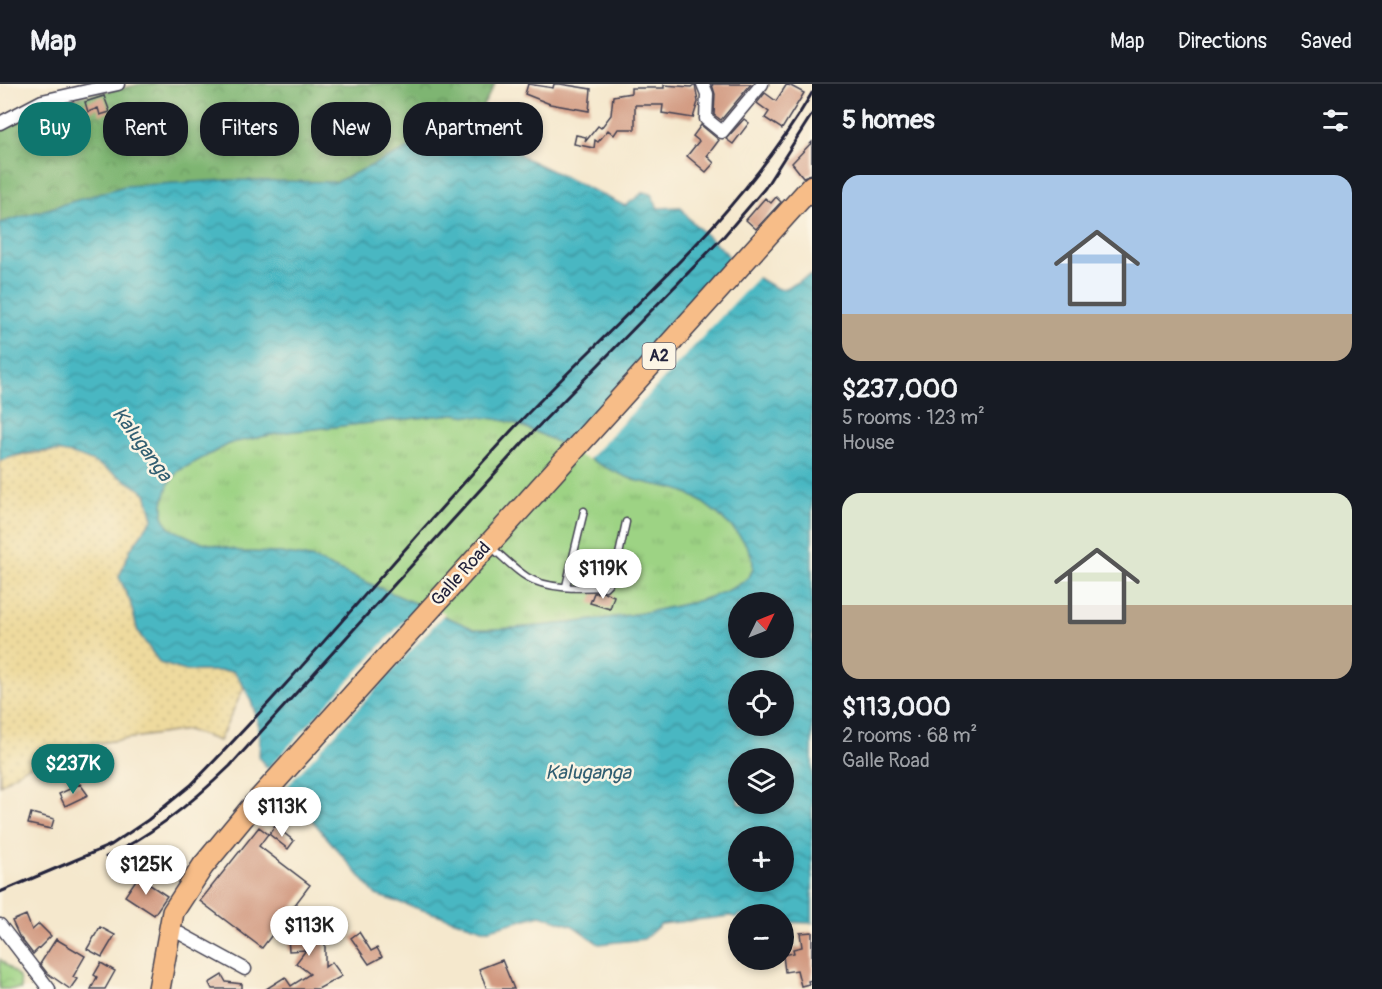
<!DOCTYPE html>
<meta charset="utf-8">
<style>
:root{--surface:#171b24;--page:#242831;--text:#f1f3f6;--muted:#9ea1a6;--line:#363941;--accent:#0f766e}
body{margin:0;font-family:Pangolin,sans-serif;background:var(--page);color:var(--text);height:100vh;display:flex;flex-direction:column;font-size:22px;white-space:nowrap}
*{box-sizing:border-box;margin:0}
p{font-size:20px;color:var(--muted)}
.icon{flex:none;width:33px;height:33px;fill:none;stroke:currentColor;stroke-width:2;stroke-linecap:round;stroke-linejoin:round}
.map{position:relative;flex:1;overflow:hidden}
.drawer{display:flex;flex-direction:column;background:var(--surface);width:570px}
.drawer>*{flex:none}
.guide{position:absolute;left:18px;top:18px;width:570px;height:54px;display:flex;gap:12px}
.needle{width:39px;rotate:47deg}
.buttons{position:absolute;left:728px;top:508px;display:grid;gap:12px}
.buttons a{display:grid;place-items:center;width:66px;height:66px;border-radius:50%;background:var(--surface);box-shadow:0 3px 9px #0003;font-size:30px}
.price{position:absolute;translate:-50% -51px;padding:0 14px;border-radius:21px;background:#fff;color:#222;font-size:20px;line-height:39px;filter:drop-shadow(0 2px 3px #0008)}
.price::after{content:'';position:absolute;left:50%;top:36px;width:18px;height:14px;margin-left:-9px;background:inherit;clip-path:polygon(0 0,100% 0,50% 100%)}
.price.active{background:var(--accent);color:#fff}
ul{padding:0;list-style:none}
li{display:grid;align-content:center;gap:12px;height:318px;padding:0 30px}
li span{display:grid;place-items:center;height:186px;border-radius:18px;color:#555}
li>.icon{margin-inline-start:auto}
span .icon{width:108px;height:108px;fill:#fffc;stroke-width:1}
li b{font-size:26px}
h2{display:flex;justify-content:space-between;align-items:center;height:72px;padding:0 30px;font-size:26px}
.pill{padding:0 21px;border-radius:24px;background:var(--surface);box-shadow:0 3px 9px #0003;font-size:21px;line-height:54px}
.pill.active{background:var(--accent);color:#fff}
header{display:flex;align-items:center;gap:36px;box-sizing:border-box;height:84px;padding:0 30px;background:var(--surface);border-bottom:2px solid var(--line)}
header strong{font-size:28px}
nav{display:flex;gap:33px;margin-inline-start:auto;font-size:21px}
main{display:flex;flex:1;min-height:0}
.map>svg:first-child{display:block}
.grass{fill:url(#grass-tufts);stroke:#607a60;stroke-width:1.5}
.forest{fill:url(#forest-crowns);stroke:#506c56;stroke-width:1.5}
.sand{fill:url(#sand-dots);stroke:#887e6c;stroke-width:1.5}
.park{fill:url(#park-crowns);stroke:#607a60;stroke-width:1.5}
.water{fill:url(#water-waves);stroke:#356c7e;stroke-width:1.5;fill-rule:evenodd}
.pier{fill:#f5e8cd}
.building{fill:#d19980}
.lines{fill:none;stroke-linecap:round;stroke-linejoin:round}
.lane-casing{stroke:#424051;stroke-width:9}
.street-casing{stroke:#424051;stroke-width:15}
.highway-casing{stroke:#424051;stroke-width:24}
.lane{stroke:#fff;stroke-width:6}
.street{stroke:#fff;stroke-width:12}
.highway{stroke:#f7bd88;stroke-width:21}
.rail{stroke:#22223b;stroke-width:3}
.labels{text-anchor:middle;dominant-baseline:central;stroke-width:5;stroke-linejoin:round;paint-order:stroke}
.shield{fill:#fcf5e5;stroke:#63616e;stroke-width:1.5}
.shield-label{font-size:16px;font-weight:bold;fill:#22223b}
.street-label{font-size:18px;fill:#22223b;stroke:#fcf5e5}
.water-label{font-size:20px;font-style:italic;fill:#315e71;stroke:#fcf5e5}
</style>
<header>
<strong>Map</strong>
<nav><a>Map</a><a>Directions</a><a>Saved</a></nav>
</header>
<main>
<div class="map">
<svg width="812" height="905" viewBox="0 0 812 905">
<defs>
<pattern id="grass-tufts" width="24" height="20" patternUnits="userSpaceOnUse" patternTransform="scale(1.5)"><rect width="24" height="20" fill="#9dd384"/><path d="M3 7l-1-3M5 7V3M7 7l1-3M15 17l-1-3M17 17v-4M19 17l1-3" fill="none" stroke="#87b573"/></pattern>
<pattern id="forest-crowns" width="20" height="18" patternUnits="userSpaceOnUse" patternTransform="scale(1.5)"><rect width="20" height="18" fill="#7eb572"/><path d="M2 6a3 3 0 1 1 6 0M12 15a3 3 0 1 1 6 0" fill="none" stroke="#67935f"/></pattern>
<pattern id="sand-dots" width="8" height="8" patternUnits="userSpaceOnUse" patternTransform="scale(1.5)"><rect width="8" height="8" fill="#eeda9e"/><path d="M2 2h.1M6 6h.1" fill="none" stroke="#ccbb89" stroke-width="1.8" stroke-linecap="round"/></pattern>
<pattern id="park-crowns" width="20" height="18" patternUnits="userSpaceOnUse" patternTransform="scale(1.5)"><rect width="20" height="18" fill="#9dd384"/><path d="M2 6a3 3 0 1 1 6 0M12 15a3 3 0 1 1 6 0" fill="none" stroke="#87b573"/></pattern>
<pattern id="water-waves" width="16" height="10" patternUnits="userSpaceOnUse" patternTransform="scale(1.5)"><rect width="16" height="10" fill="#48b7c2"/><path d="M0 5q4-4 8 0t8 0" fill="none" stroke="#3c949f"/></pattern>
</defs>
<rect width="100%" height="100%" fill="#fcf5e5"/>
<filter id="ink" filterUnits="userSpaceOnUse"><feTurbulence type="fractalNoise" baseFrequency=".0167" numOctaves="2"/><feDisplacementMap in="SourceGraphic" scale="12" xChannelSelector="R" yChannelSelector="G"/><feConvolveMatrix kernelMatrix="1 2 1 2 8 2 1 2 1" color-interpolation-filters="sRGB"/></filter>
<filter id="wash" filterUnits="userSpaceOnUse"><feTurbulence type="fractalNoise" baseFrequency=".008" numOctaves="4" result="noise"/><feDisplacementMap in="SourceGraphic" scale="24" xChannelSelector="R" yChannelSelector="G"/><feGaussianBlur stdDeviation="1.35" result="paint"/><feColorMatrix in="noise" values="0 0 0 0 0 0 0 0 0 0 0 0 0 0 0 0 0 1.4 0 .05"/><feComposite in="paint" operator="in"/></filter>
<g filter="url(#wash)">
<rect width="100%" height="100%" fill="#f5e8cd"/>
<path class="grass" d="M454 330C473 333 495 333 513 339 555 353 591 379 632 395 649 401 668 401 685 408 705 417 761 460 752 487 740 527 515 547 474 545L311 474 280 469 243 468 198 457 169 444 163 432V419L168 401 178 387 231 359 286 348Z"/>
<path class="forest" d="M142 0H495L477 33 336 98 125 102 0 139V46L51 19Z"/>
<path class="sand" d="M55 367C61 368 69 367 74 369 100 378 123 395 146 409L153 434 130 466 119 493 130 517 138 548 160 579 187 587H232L245 601 219 657 187 646 78 662 23 685 0 701V377L14 372Z"/>
<path class="park" d="M0 875 19 893 21 905H0Z"/>
<path class="water" d="M477 33 525 74 625 122 644 108 651 110 658 124 681 123 690 136 726 169C729 176 774 206 781 205 792 203 802 194 812 191V839L783 838V831H738V834L731 832 661 840 644 855 599 860 573 842 541 831 486 846 376 811 259 674C262 643 253 610 233 587H186L160 579 138 548 130 517 119 493 130 466 153 434 146 409C94 377 63 352 0 377V139L125 102 228 96 336 98ZM454 330C473 333 495 333 513 339 555 353 591 379 632 395 649 401 668 401 685 408 705 417 761 460 752 487 740 527 515 547 474 545L311 474 280 469 243 468 198 457 169 444 163 432V419L168 401 178 387 231 359 286 348ZM738 519H783V564H738ZM738 597H783V642H738ZM738 675H783V720H738ZM738 753H783V798H738Z"/>
<path class="pier" d="M739 178 761 190 588 376 566 365Z
M421 518 445 529 283 707 266 687Z"/>
<g id="blocks">
<path class="building" d="M528 0 553 4 554 0H560L591 5 589 27 550 20 525 10Z
M695 0 698 18 693 34 662 29 663 21H635V45H618L614 51 608 46 598 58 595 56 594 64 574 60 576 51 586 53 585 58 598 42 601 44 611 31 613 12 631 9V4H664V1L691 3Z
M712 0H751L721 36 714 31 715 10Z
M787 0 804 9 782 45 765 34 769 28 757 19 765 9 776 17Z
M104 12 110 28 100 31 98 24 88 28 85 18Z
M744 35 749 39 733 60 726 55Z
M332 36 351 40 348 59 328 55Z
M701 41 719 56 707 72 714 79 706 88 687 72 699 57 693 52Z
M812 58V90L803 93 792 79Z
M776 113 781 118 756 145 746 136 765 114 771 119Z
M604 508 614 512 610 525 590 519 594 509Z
M80 700 88 711 65 722 59 710Z
M31 729 54 735 51 745 28 740Z
M275 742 294 757 288 765 269 750Z
M259 743 268 750 259 762 310 801 262 864 200 817Z
M138 793 167 812 154 831 125 812Z
M26 831 32 846 39 840 51 852 33 870 19 852 12 837Z
M309 839 325 841V883L332 878 342 892 318 905H266L285 893 291 902 310 890 296 879 306 866 289 867 287 841Z
M100 843 115 851 102 873 87 865Z
M359 848 371 867 377 864 382 873 369 880 351 854Z
M812 848V896L808 897 809 900 801 902 797 886 785 888 783 871 794 869 793 865 802 863 800 849Z
M56 855 85 872 73 893 77 895 70 905 47 889 40 880Z
M502 876 514 905H487L479 885Z
M101 879 115 887 105 905H91L97 893 94 891Z
M222 891 226 898 242 900V905H212L209 899Z"/>
</g>
</g>
<g filter="url(#ink)">
<use href="#blocks" fill-opacity="0" stroke="#424051" stroke-width="1.5"/>
<g class="lines">
<defs>
<path id="lane" d="M491 463C503 473 514 485 527 493 548 506 582 504 605 503L614 494 626 438
M566 502 584 427"/>
<path id="street" d="M703 0 707 10 706 35 722 48 762 0
M0 39 42 17 118 0
M0 841 49 905
M170 844 245 885"/>
<path id="highway" d="M159 905 173 828 203 782 251 724 812 102"/>
</defs>
<use href="#lane" class="lane-casing"/>
<use href="#street" class="street-casing"/>
<use href="#highway" class="highway-casing"/>
<use href="#lane" class="lane"/>
<use href="#street" class="street"/>
<use href="#highway" class="highway"/>
<path class="rail" d="M106 773C153 751 193 718 230 682L527 354 724 152 765 104 812 30
M0 808 111 761 148 736 191 701C302 588 403 464 511 347 614 237 735 141 812 9"/>
</g>
</g>
<g class="labels">
<rect class="shield" x="642.5" y="259" width="33" height="26" rx="4.5"/>
<g class="shield-label">
<text x="659" y="272">A2</text>
</g>
<g class="street-label">
<text transform="translate(461 490) rotate(-48)">Galle Road</text>
</g>
<g class="water-label">
<text transform="translate(142 360) rotate(54)">Kaluganga</text>
<text x="588" y="688">Kaluganga</text>
</g>
</g>
</svg>
<div class="buttons">
<a><svg class="needle" viewBox="-14 -14 28 28"><path d="M0-13l5 13h-10z" fill="#e53935"/><path d="M0 13l5-13h-10z" fill="#9ea1a6"/></svg></a>
<a><svg class="icon" aria-label="locate" viewBox="0 0 24 24"><circle cx="12" cy="12" r="6"/><path d="M12 2v4M12 18v4M2 12h4M18 12h4"/></svg></a>
<a><svg class="icon" aria-label="layers" viewBox="0 0 24 24"><path d="M12 4l9 5-9 5-9-5zM3 14l9 5 9-5"/></svg></a>
<a>+</a>
<a>−</a>
</div>
<b class="price" style="left:603px;top:516px">$119K</b>
<b class="price active" style="left:73px;top:711px">$237K</b>
<b class="price" style="left:282px;top:754px">$113K</b>
<b class="price" style="left:146px;top:812px">$125K</b>
<b class="price" style="left:309px;top:873px">$113K</b>
<div class="guide">
<a class="pill active">Buy</a>
<a class="pill">Rent</a>
<a class="pill">Filters</a>
<a class="pill">New</a>
<a class="pill">Apartment</a>
</div>
</div>
<section class="drawer">
<h2>5 homes<svg class="icon" aria-label="filters" viewBox="0 0 24 24"><path d="M4 7h16M4 17h16"/><circle cx="9" cy="7" r="2"/><circle cx="15" cy="17" r="2"/></svg></h2>
<ul>
<li><span style="background:linear-gradient(#a9c7e8 75%,#b9a48a 0)"><svg class="icon" aria-label="home" viewBox="0 0 24 24"><path d="M3 11l9-7 9 7M6 9v11h12V9"/></svg></span><div><b>$237,000</b><p>5 rooms · 123 m²</p><p>House</p></div></li>
<li><span style="background:linear-gradient(#dfe7d0 60%,#b9a48a 0)"><svg class="icon" aria-label="home" viewBox="0 0 24 24"><path d="M3 11l9-7 9 7M6 9v11h12V9"/></svg></span><div><b>$113,000</b><p>2 rooms · 68 m²</p><p>Galle Road</p></div></li>
</ul>
</section>
</main>
